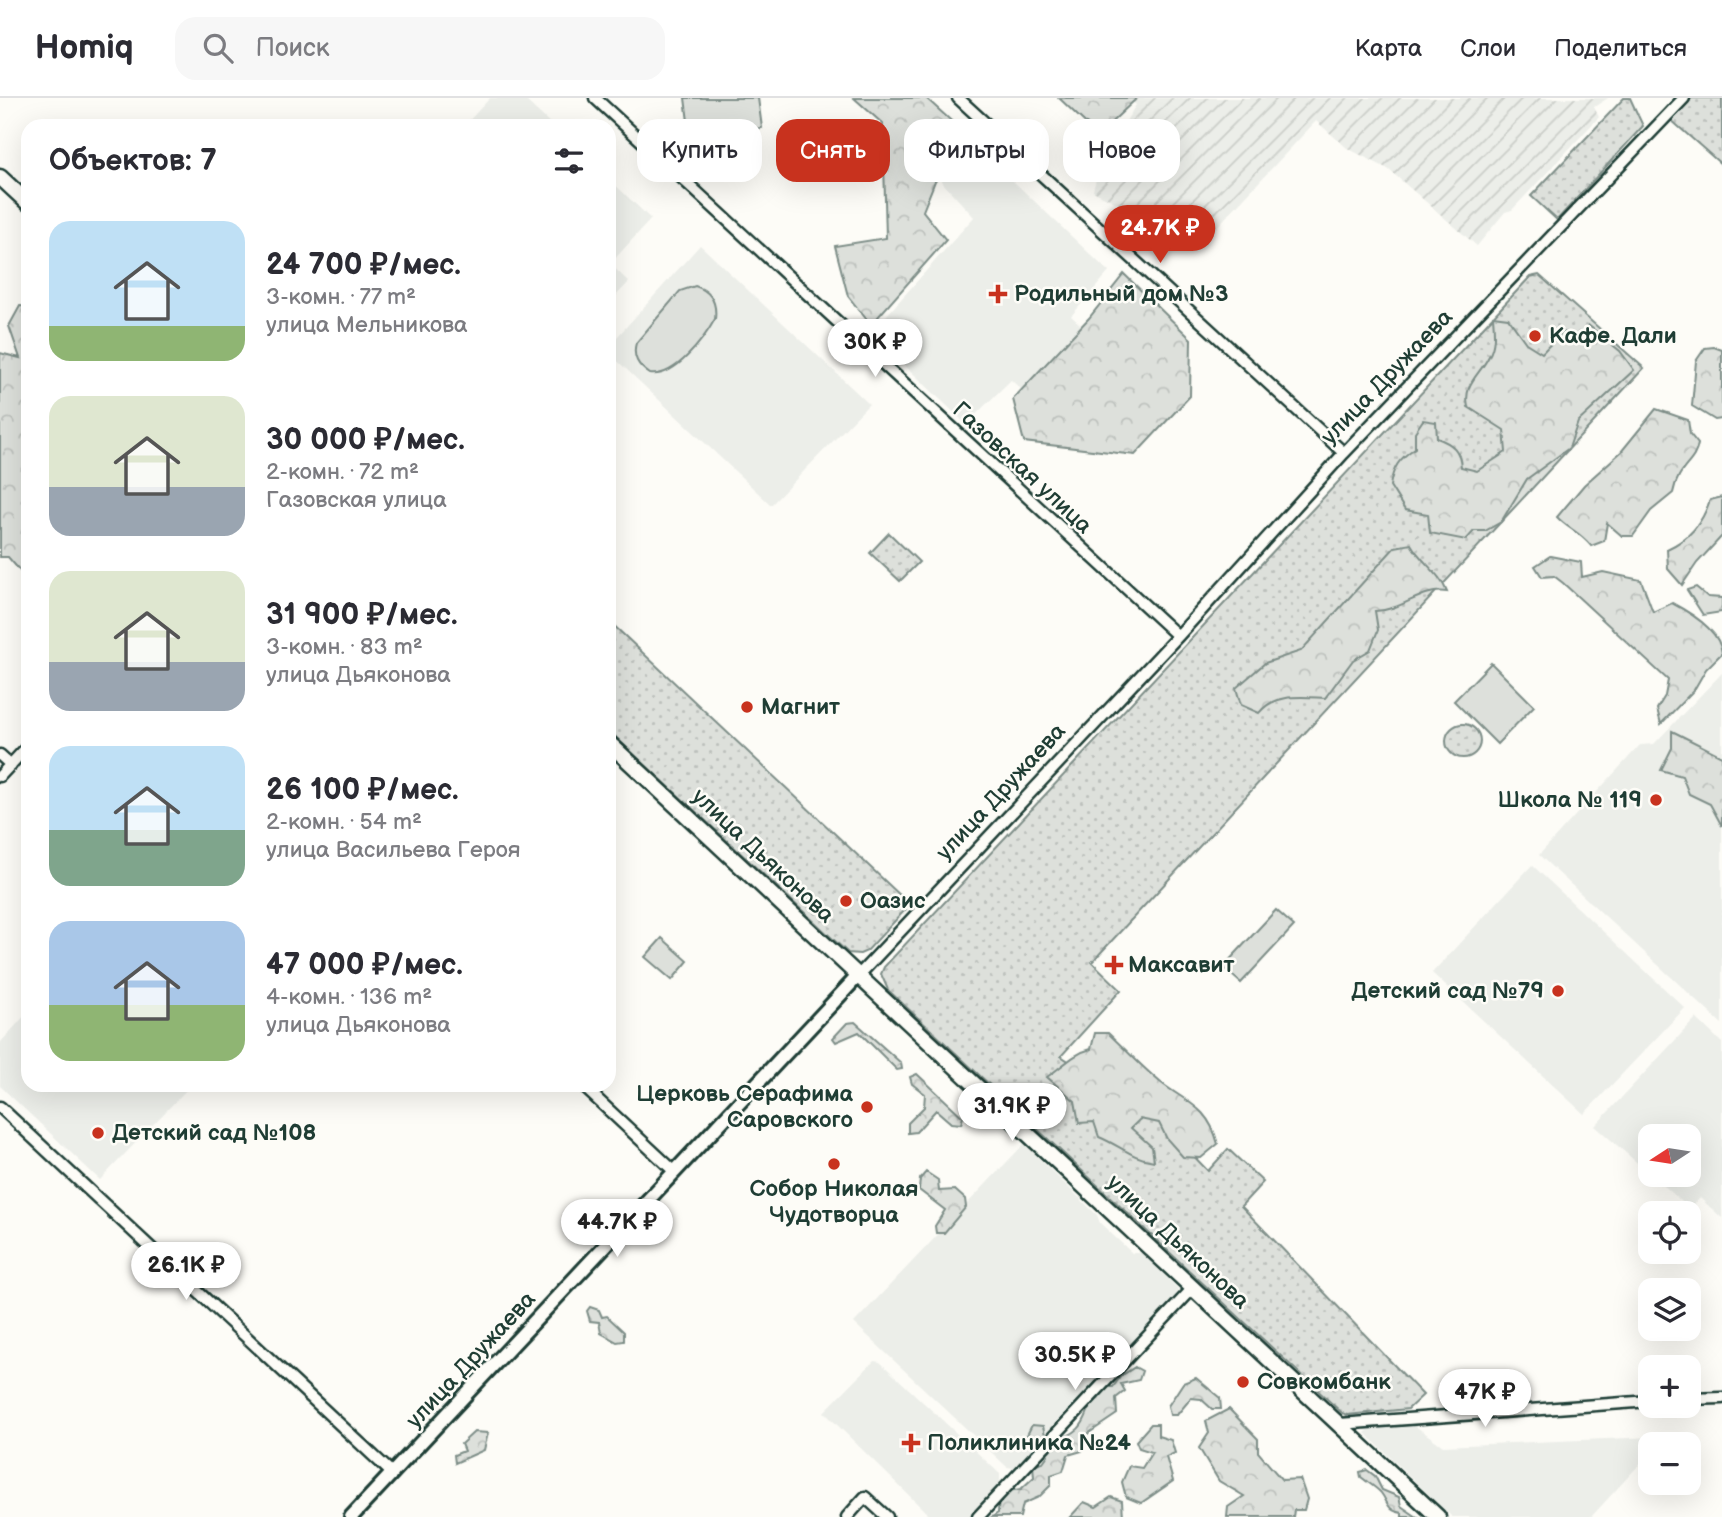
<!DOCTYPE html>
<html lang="ru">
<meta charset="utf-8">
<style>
:root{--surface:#fff;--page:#f7f7f7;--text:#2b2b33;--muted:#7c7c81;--line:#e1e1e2;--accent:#c8321e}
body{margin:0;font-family:"Balsamiq Sans",sans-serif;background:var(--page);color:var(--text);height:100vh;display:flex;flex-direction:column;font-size:26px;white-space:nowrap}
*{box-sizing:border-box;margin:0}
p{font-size:23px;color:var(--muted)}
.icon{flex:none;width:38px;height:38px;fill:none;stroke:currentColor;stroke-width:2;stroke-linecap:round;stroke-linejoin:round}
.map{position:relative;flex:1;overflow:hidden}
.drawer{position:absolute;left:21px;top:21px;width:595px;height:973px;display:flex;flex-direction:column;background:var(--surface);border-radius:21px;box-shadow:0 7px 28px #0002}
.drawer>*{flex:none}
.banner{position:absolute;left:637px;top:21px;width:665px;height:63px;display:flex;gap:14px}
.needle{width:46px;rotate:258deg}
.tools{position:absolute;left:1638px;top:1026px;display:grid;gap:14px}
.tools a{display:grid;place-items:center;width:63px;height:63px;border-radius:14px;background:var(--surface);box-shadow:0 7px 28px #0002;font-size:35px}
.price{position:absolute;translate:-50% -60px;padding:0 16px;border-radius:24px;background:#fff;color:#222;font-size:23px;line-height:46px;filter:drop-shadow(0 2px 4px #0008)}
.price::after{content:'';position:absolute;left:50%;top:42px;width:21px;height:16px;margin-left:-10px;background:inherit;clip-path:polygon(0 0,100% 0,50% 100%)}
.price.current{background:var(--accent);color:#fff}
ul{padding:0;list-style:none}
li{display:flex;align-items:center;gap:21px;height:175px;padding:0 28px}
li span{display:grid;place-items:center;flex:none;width:196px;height:140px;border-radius:21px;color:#555}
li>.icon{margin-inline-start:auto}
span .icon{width:84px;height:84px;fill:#fffc;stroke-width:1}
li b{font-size:30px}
h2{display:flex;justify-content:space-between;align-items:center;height:84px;padding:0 28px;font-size:30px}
.tag{padding:0 24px;border-radius:21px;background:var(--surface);box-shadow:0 7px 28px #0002;font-size:24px;line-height:63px}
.tag.current{background:var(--accent);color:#fff}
header{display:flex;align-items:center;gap:42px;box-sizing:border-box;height:98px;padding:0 35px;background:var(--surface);border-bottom:2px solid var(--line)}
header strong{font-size:33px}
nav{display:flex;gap:38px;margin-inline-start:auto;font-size:24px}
.search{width:490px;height:63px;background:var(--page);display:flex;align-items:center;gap:18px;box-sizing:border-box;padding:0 24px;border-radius:21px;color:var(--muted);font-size:26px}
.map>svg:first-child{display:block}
.built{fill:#eceee9}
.industrial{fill:url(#industrial-furrows)}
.grass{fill:url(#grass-dots);stroke:#7e8e88;stroke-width:2}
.forest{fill:url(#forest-crowns);stroke:#7e8e88;stroke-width:2}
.pitch{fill:#dde0db;stroke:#7e8e88;stroke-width:2}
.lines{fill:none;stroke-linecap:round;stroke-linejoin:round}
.minor-casing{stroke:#1f3d34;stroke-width:15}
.tertiary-casing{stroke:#1f3d34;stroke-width:18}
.secondary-casing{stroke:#1f3d34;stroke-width:19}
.minor{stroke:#fdfcf7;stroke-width:10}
.tertiary{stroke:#fdfcf7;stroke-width:12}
.secondary{stroke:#fdfcf7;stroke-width:14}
.poi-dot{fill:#c8321e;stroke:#fdfcf7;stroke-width:2.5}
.labels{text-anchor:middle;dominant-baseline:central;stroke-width:5;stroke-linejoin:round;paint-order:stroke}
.poi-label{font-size:23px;font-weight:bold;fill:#1f3d34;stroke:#fdfcf7;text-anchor:start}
.street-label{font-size:23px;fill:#1f3d34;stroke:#fdfcf7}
</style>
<header>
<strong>Homiq</strong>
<div class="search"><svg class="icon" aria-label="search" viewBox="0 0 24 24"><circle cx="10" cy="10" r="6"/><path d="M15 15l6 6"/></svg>Поиск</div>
<nav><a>Карта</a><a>Слои</a><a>Поделиться</a></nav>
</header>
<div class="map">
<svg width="1722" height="1419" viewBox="0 0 1722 1419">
<defs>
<pattern id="industrial-furrows" width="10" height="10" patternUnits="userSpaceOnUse" patternTransform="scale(1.75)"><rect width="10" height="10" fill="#eceee9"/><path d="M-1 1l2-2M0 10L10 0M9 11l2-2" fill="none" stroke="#cacdc8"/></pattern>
<pattern id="grass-dots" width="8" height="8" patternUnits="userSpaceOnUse" patternTransform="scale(1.75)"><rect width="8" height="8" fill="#dde0db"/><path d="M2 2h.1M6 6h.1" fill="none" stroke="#bdc1bd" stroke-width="1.8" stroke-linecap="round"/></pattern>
<pattern id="forest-crowns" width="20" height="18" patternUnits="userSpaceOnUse" patternTransform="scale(1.75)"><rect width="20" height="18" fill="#dde0db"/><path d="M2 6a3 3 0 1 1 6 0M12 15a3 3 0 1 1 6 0" fill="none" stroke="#bdc1bd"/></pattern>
</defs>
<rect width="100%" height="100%" fill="#fdfcf7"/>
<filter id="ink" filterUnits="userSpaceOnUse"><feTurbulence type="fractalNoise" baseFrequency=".0143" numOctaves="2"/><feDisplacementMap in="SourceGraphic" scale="14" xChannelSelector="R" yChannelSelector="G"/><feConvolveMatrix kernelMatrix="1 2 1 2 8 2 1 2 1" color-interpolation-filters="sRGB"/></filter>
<g filter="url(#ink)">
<path class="built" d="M490 0H523L553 28H464Z
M976 48 1109 174 1071 218 1081 227 1021 291 1011 282 966 326 871 235 974 119 941 83Z
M609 81 651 121 610 166 629 184 609 205Z
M700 147 869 306 771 407 609 255V248Z
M1722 575V926L1539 757 1640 647 1654 646Z
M1532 767 1685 910 1584 1016 1432 875Z
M28 914V987H191L100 1082 0 988V945Z
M1696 920 1722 945V1120L1700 1100 1690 1111 1651 1076H1689V1038H1650V1076L1595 1028Z
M1024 1046 1097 1117 1100 1125 1132 1155H1142L1178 1191 1175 1200 1021 1367 1014 1370 1007 1369 854 1225Z
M874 1263 880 1264 1000 1376V1389L972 1419H931L824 1314Z
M1411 1325 1443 1348 1653 1339 1657 1346H1650V1355L1591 1419H1452L1365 1335 1374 1327Z"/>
<path class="industrial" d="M1129 0H1608L1594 9 1599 19 1512 112 1505 114 1477 148 1388 71 1347 50 1316 23 1197 150 1186 140 1093 93 1100 65 1136 7Z"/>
<path class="grass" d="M1624 0H1630L1643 28 1557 122 1531 98Z
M1691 0H1722V67L1671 22Z
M1539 177 1644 270 1092 864 1121 892 1061 958 1161 1024 1208 1073 1228 1051 1263 1084 1241 1108 1423 1297 1408 1311 1347 1317 1342 1315 888 892 881 876 884 869 1530 179Z
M889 435 919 464 900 483 870 455Z
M609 523 903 800 906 811 867 853 860 856 848 855 609 633Z
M1446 643a17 17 0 1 1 34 0a17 17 0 1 1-34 0Z"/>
<path class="forest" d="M854 0H926L969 39 935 83 923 113 946 142 871 227 848 198 835 148 886 140 883 26Z
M1059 0H1137L1098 37Z
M1124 176 1191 241 1190 298 1135 357 1024 344 1013 301 1089 220Z
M20 208 28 209V475L21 474 8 459H0V255L20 260 9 228Z
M1493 218 1508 220 1526 245 1542 255 1562 234 1580 238 1588 227 1620 253 1634 272 1578 324 1569 350 1527 381 1501 424 1485 433H1474L1466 442 1430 435 1428 416 1405 412 1390 388C1393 369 1399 361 1415 350V334L1423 322 1436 324 1437 340C1453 346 1460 352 1461 369L1477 373 1506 354 1504 332 1468 309C1463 285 1480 277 1489 258 1496 246 1494 232 1493 218Z
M1714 249 1722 252V321L1715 322 1692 308 1696 263 1705 250Z
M1656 311 1688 322 1690 336 1698 346C1695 366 1678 368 1673 395L1651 413 1633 438H1622L1607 425 1604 443 1591 448C1580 434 1568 431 1557 419L1584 387 1621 354Z
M1722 399V438L1697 465 1682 487 1668 471 1667 451C1689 441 1702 426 1710 402Z
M1411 446C1421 464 1440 475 1447 494 1421 490 1404 512 1375 513L1378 532 1370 552 1353 562 1325 600C1301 599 1275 595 1259 615L1241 607 1236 590 1265 565 1301 553 1395 449Z
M1550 458 1581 464 1582 479 1603 474 1641 482 1653 514 1672 505C1691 515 1720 533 1722 555L1706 571 1694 592 1661 626 1657 611 1665 598 1668 582 1563 485 1554 478 1542 479 1535 468Z
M1696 489 1708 499 1722 500V514L1703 517 1687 492Z
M1672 633 1722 658V728L1710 706 1689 696 1682 678 1661 672 1672 650Z
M855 924 901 965 902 971 897 972 859 934 836 944 833 940 847 925Z
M1095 935H1108C1125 951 1142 969 1160 984 1187 1005 1208 1008 1218 1046L1201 1060 1183 1059 1167 1041 1159 1025 1140 1021 1131 1030 1152 1049 1154 1063C1133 1061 1119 1047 1099 1039L1094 1024 1079 1025 1075 1003 1047 979C1062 969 1074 955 1091 951Z
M917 976 963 1019 961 1026 951 1025 936 1012 916 1034 908 1035V1025L924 1009 925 996 912 986 910 979Z
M926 1074 938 1082 939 1093 955 1092 965 1101 966 1109 944 1135H936L935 1128 945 1112 919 1092 920 1081Z
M590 1209 599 1212 602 1219 607 1218 624 1234V1243L617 1244 601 1235 599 1224 590 1223 587 1213Z
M1135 1269 1142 1273 1139 1282 1121 1286 1125 1293 1116 1300 1117 1316 1086 1337 1082 1353 1068 1357 1063 1373 1051 1377V1387L1039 1399 1023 1406 1020 1419H992L998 1415 999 1399 1007 1393 1021 1391 1034 1379 1033 1367 1043 1364 1048 1357 1043 1347 1032 1348 1026 1339 1032 1327 1043 1328 1045 1337 1051 1343C1096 1333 1079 1313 1103 1289H1113L1121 1278Z
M1196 1280 1220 1300 1221 1311H1212L1201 1301 1191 1300 1177 1317H1170L1168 1308 1183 1285Z
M1229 1311 1258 1341V1354L1282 1382 1300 1381 1307 1401 1304 1412H1294L1293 1419H1227L1228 1409 1244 1398 1219 1383 1199 1350 1209 1335 1206 1323Z
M1151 1326H1158V1338L1171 1342 1175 1355 1166 1359 1173 1383 1141 1405 1126 1399 1122 1384 1129 1368 1142 1370 1152 1354 1139 1350 1136 1343Z
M474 1334 488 1335 484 1352 455 1365 454 1357 464 1353 461 1346Z
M1367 1372 1375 1378 1382 1392 1399 1399 1401 1408 1417 1419H1402V1415C1387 1413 1388 1404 1381 1395 1377 1390 1367 1384 1361 1379L1360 1374Z
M1111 1399 1122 1403 1123 1419H1070L1084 1404 1096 1409Z"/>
<path class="pitch" d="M685 0H758L762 30 690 39Z
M695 188C711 193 717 205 715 221 704 241 675 280 650 276 638 268 632 259 636 245L680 193Z
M1491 565 1534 608 1497 646 1454 603Z
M1276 812 1294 828 1241 885 1223 869Z
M662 840 688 863 672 882 645 859Z"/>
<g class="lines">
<defs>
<path id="minor" d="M595 0 1178 538
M958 0 1344 355
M0 657 11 667
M0 678 28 648
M858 878 1178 538 1344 355 1684 0
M582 987 675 1074
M0 1009 393 1376
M1689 1301 1722 1300
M1340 1326 1650 1303
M847 1419 865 1399 887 1419
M978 1419 1194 1189"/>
<path id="tertiary" d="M351 1419 858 878"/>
<path id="secondary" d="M0 79 28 105
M609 645 1438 1419"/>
</defs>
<use href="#minor" class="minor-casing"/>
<use href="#tertiary" class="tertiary-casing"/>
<use href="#secondary" class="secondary-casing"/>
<use href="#minor" class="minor"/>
<use href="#tertiary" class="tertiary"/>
<use href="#secondary" class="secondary"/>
</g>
</g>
<g class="poi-dot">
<path d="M994.5 185.5h7v7h7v7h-7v7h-7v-7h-7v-7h7z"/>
<circle cx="1535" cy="238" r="7"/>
<circle cx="747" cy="609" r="7"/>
<circle cx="1656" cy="702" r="7"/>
<circle cx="846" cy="803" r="7"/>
<path d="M1110.5 856.5h7v7h7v7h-7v7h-7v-7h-7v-7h7z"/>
<circle cx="1558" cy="893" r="7"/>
<circle cx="867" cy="1009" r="7"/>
<circle cx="98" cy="1035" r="7"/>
<circle cx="834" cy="1066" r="7"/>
<circle cx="1243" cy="1284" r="7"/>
<path d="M907.5 1334.5h7v7h7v7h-7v7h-7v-7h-7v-7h7z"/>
</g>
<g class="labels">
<g class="poi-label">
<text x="1014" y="196">Родильный дом №3</text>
<text x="1549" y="238">Кафе. Дали</text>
<text x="761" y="609">Магнит</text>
<text x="1642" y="702" text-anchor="end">Школа № 119</text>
<text x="860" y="803">Оазис</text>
<text x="1128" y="867">Максавит</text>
<text x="1544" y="893" text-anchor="end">Детский сад №79</text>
<text x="853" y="996" text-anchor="end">Церковь Серафима<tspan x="853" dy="26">Саровского</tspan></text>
<text x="112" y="1035">Детский сад №108</text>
<text x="834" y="1091" text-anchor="middle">Собор Николая<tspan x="834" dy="26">Чудотворца</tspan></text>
<text x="1257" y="1284">Совкомбанк</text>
<text x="927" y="1345">Поликлиника №24</text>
</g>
<g class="street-label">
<text transform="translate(1387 279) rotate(-46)">улица Дружаева</text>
<text transform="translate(1022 370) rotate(43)">Газовская улица</text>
<text transform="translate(1001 694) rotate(-47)">улица Дружаева</text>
<text transform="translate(763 758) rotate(43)">улица Дьяконова</text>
<text transform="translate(1178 1144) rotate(43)">улица Дьяконова</text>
<text transform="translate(471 1262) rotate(-47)">улица Дружаева</text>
</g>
</g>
</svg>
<div class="tools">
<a><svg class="needle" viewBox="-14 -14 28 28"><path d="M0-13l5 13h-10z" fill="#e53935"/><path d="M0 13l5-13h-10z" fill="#7c7c81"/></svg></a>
<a><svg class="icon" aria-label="locate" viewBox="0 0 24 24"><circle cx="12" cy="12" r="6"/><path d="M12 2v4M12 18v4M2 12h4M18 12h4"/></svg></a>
<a><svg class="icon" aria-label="layers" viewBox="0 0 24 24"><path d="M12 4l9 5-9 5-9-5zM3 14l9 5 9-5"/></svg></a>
<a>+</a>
<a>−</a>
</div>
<b class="price current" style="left:1160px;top:167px">24.7K ₽</b>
<b class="price" style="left:875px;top:281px">30K ₽</b>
<b class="price" style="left:1012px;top:1045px">31.9K ₽</b>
<b class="price" style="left:617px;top:1161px">44.7K ₽</b>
<b class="price" style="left:186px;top:1204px">26.1K ₽</b>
<b class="price" style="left:1075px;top:1294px">30.5K ₽</b>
<b class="price" style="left:1485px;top:1331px">47K ₽</b>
<div class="banner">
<a class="tag">Купить</a>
<a class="tag current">Снять</a>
<a class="tag">Фильтры</a>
<a class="tag">Новое</a>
</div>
<section class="drawer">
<h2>Объектов: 7<svg class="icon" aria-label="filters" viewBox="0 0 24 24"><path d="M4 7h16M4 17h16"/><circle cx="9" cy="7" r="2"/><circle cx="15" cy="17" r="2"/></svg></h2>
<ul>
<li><span style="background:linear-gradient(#bfe0f5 75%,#8fb573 0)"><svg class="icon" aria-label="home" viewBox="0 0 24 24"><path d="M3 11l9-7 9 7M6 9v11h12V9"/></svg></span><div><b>24 700 ₽/мес.</b><p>3-комн. · 77 m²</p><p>улица Мельникова</p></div></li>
<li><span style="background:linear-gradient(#dfe7d0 65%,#9aa5b1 0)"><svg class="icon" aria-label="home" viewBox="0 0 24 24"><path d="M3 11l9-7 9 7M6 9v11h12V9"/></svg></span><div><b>30 000 ₽/мес.</b><p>2-комн. · 72 m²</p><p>Газовская улица</p></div></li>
<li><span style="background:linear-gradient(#dfe7d0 65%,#9aa5b1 0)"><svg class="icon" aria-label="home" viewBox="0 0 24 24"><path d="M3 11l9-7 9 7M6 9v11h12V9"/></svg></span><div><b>31 900 ₽/мес.</b><p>3-комн. · 83 m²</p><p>улица Дьяконова</p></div></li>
<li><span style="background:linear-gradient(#bfe0f5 60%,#7fa58c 0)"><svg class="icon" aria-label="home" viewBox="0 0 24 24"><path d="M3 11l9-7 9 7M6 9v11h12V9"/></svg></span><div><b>26 100 ₽/мес.</b><p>2-комн. · 54 m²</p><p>улица Васильева Героя</p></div></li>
<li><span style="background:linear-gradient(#a9c7e8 60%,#8fb573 0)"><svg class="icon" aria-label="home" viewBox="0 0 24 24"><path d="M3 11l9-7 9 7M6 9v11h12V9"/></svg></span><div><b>47 000 ₽/мес.</b><p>4-комн. · 136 m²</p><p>улица Дьяконова</p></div></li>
</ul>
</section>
</div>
